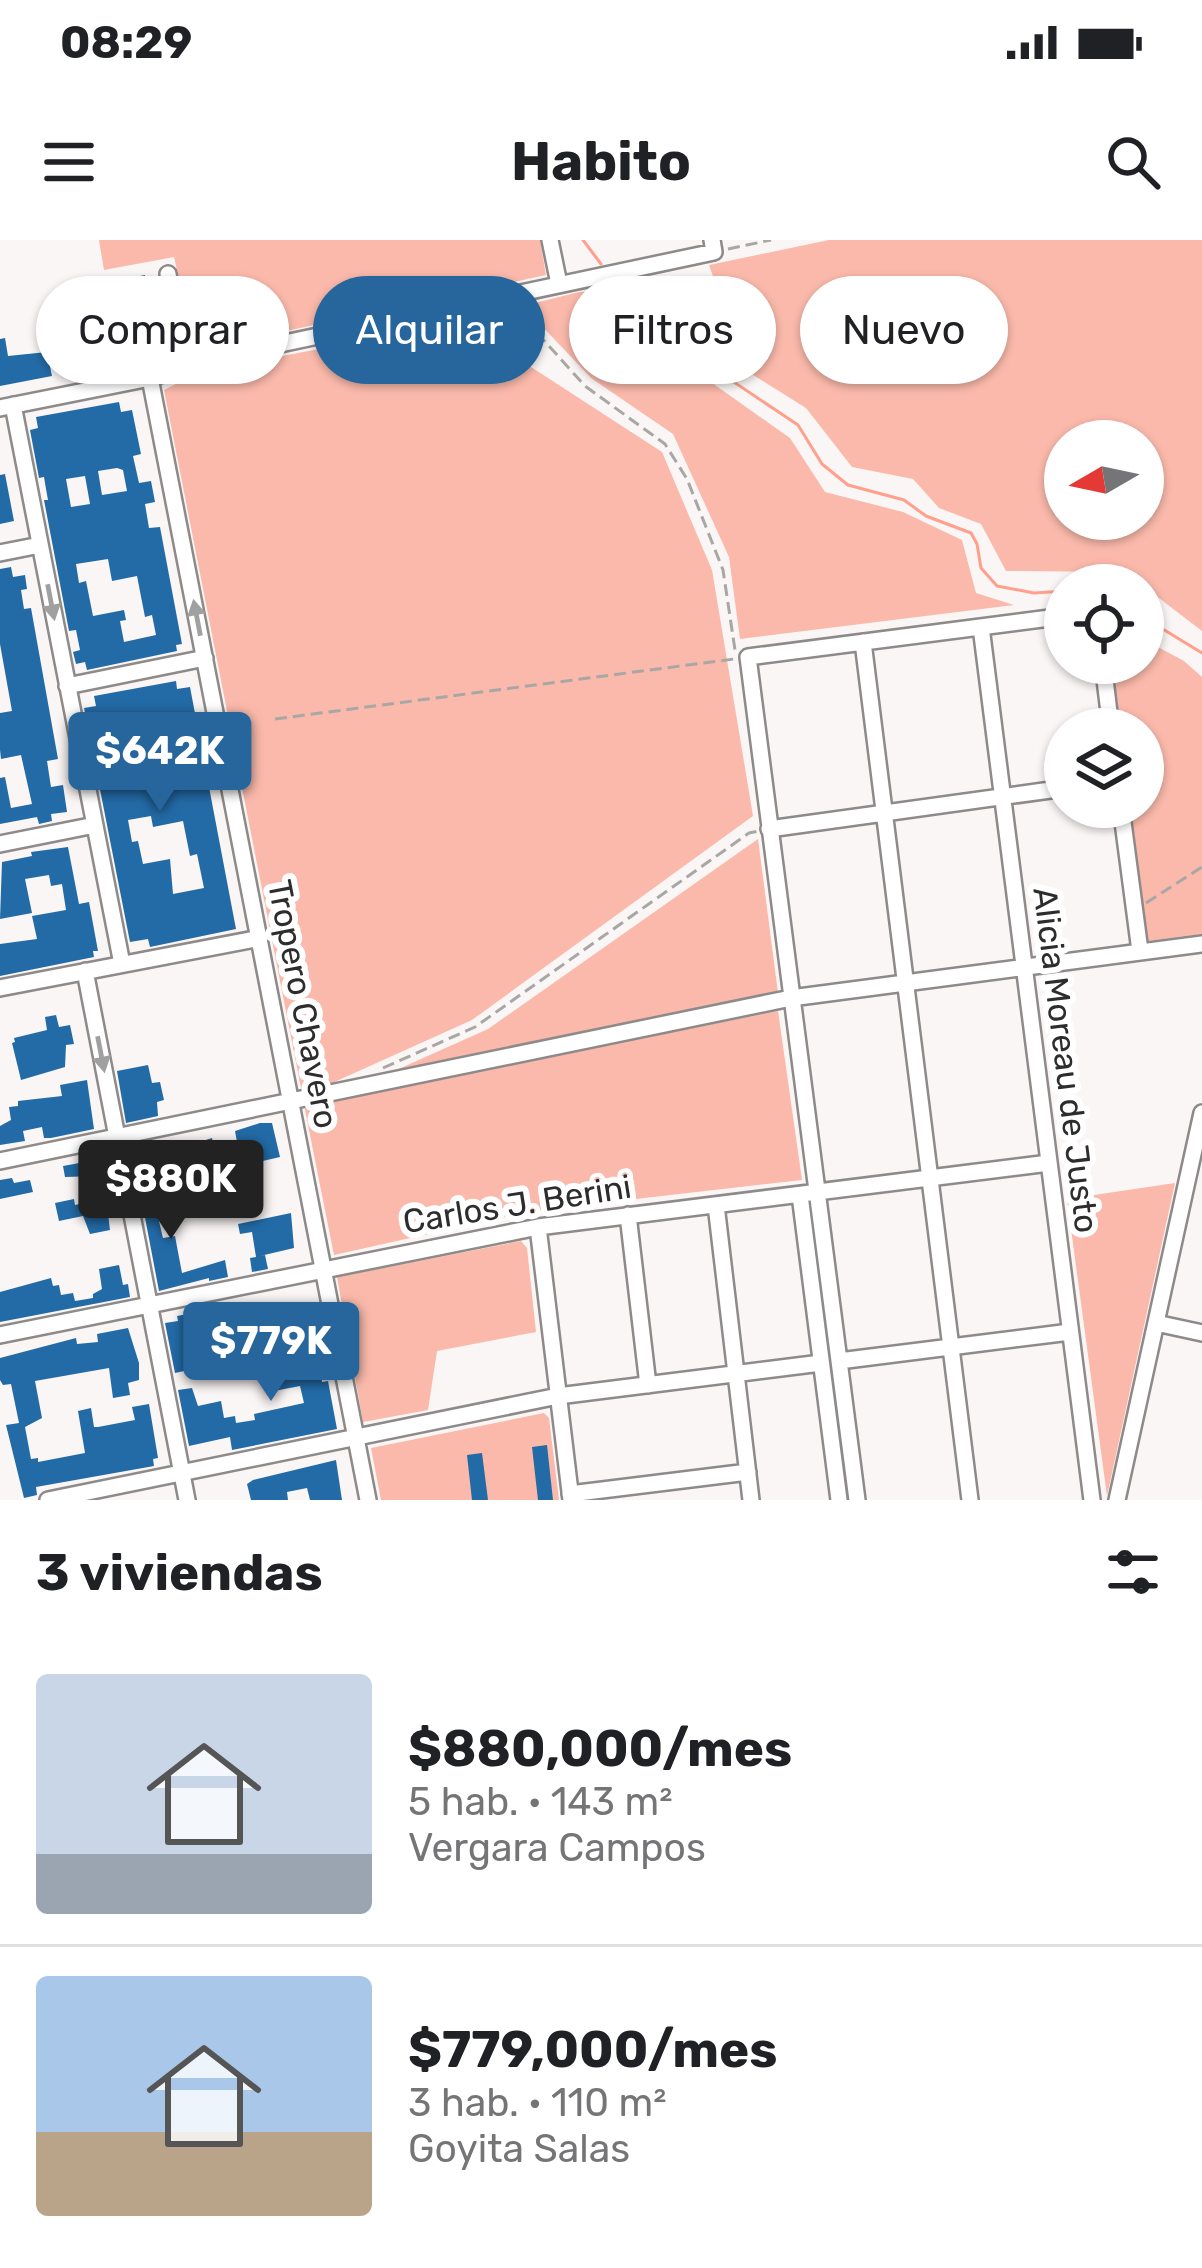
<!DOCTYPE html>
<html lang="es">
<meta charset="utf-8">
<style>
:root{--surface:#fff;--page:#f2f2f2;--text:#202124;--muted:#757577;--line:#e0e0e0;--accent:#26669c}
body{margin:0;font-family:Rubik,sans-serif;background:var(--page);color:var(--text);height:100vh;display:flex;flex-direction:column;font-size:45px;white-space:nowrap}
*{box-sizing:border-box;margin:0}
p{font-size:39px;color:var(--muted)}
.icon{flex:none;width:66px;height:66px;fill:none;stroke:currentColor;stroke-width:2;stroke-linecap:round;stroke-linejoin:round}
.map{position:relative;height:1260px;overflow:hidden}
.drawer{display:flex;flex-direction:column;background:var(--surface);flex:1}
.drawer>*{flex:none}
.hud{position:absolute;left:36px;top:36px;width:1131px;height:108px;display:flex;gap:24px}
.needle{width:78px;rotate:261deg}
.buttons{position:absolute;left:1044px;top:180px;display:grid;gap:24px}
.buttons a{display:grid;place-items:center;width:120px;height:120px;border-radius:50%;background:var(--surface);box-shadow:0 3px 9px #0004;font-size:60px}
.price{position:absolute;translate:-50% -102px;padding:0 27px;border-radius:12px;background:var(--accent);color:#fff;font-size:39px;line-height:78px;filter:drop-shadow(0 3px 6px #0008)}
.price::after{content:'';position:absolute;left:50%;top:72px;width:36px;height:27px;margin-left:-18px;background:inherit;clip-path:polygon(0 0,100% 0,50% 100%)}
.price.current{background:#222;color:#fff}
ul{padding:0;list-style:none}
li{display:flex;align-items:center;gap:36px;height:300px;padding:0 36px}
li+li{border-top:3px solid var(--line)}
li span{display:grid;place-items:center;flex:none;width:336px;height:240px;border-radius:12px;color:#555}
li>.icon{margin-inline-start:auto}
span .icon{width:144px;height:144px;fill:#fffc;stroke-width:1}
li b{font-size:51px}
h2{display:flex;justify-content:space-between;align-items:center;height:144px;padding:0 36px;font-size:51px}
.tag{padding:0 42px;border-radius:54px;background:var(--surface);box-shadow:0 3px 9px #0004;font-size:42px;line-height:108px}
.tag.current{background:var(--accent);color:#fff}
.status{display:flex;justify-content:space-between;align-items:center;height:84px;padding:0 60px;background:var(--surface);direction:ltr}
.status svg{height:33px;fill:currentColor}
header{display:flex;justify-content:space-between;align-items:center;height:156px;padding:0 36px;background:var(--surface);font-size:54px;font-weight:700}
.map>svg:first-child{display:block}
.green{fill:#fab9ab;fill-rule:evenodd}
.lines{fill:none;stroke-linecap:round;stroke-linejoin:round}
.stream{stroke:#ff9f8c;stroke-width:3}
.building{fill:#236ba7;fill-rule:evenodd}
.minor-casing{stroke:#8e8a8a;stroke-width:20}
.path{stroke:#a9a7a6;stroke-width:3;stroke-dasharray:12 6;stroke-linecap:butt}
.minor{stroke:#fff;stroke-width:15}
.oneway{fill:#a1a0a0}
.labels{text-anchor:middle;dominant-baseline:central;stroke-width:12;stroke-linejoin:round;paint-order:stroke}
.street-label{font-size:33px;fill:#2e2d2d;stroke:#fff}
</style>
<div class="status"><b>08:29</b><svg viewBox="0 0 49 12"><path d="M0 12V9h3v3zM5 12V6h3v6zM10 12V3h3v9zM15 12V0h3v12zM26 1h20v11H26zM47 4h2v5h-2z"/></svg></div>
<header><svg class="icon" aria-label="menu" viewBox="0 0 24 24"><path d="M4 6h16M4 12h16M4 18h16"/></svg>Habito<svg class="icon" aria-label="search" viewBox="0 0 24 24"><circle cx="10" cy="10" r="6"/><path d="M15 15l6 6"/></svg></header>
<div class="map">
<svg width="1202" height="1260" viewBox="0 0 1202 1260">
<rect width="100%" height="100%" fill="#faf6f5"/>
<path class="green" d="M99 0H540L546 35 249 99 240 46 183 56 174 17 104 30Z
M829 0H1202V391L1125 332 1006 331 981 284 939 268 913 239 852 227 806 168 715 111 735 98 709 25ZM1065 201H1143V279H1065Z
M609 50 697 122 715 145 790 198 825 252 903 272 962 300 976 353 1014 365 740 399 729 317 673 194 591 138 523 66 579 52Z
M485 76 491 101 662 212 712 330 753 576 472 780 321 848 302 853 164 150 197 133Z
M1143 399 1184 421 1202 437V694L1148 701 1130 567H1143V489H1121L1112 423H1143Z
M758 599 778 753 383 836 488 789Z
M778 771 802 940 531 971 334 1015 304 865Z
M1175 943 1107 1256 1067 959Z
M521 1001 527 1008 536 1092 437 1111 428 1170 363 1182 337 1037Z
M544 1173 549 1178 559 1260H381L371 1208Z"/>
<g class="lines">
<path class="stream" d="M583 0 601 24
M621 44 705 110 713 128 798 185 822 224 848 245 904 260 926 276 971 293 977 304 981 328 997 346 1034 353 1065 351
M1143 377 1202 413"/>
</g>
<path class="building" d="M145 35 151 66 128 71 120 40Z
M237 49 246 97 214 100 212 86 233 82 227 51Z
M102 72 104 84 84 88 88 108 107 104 108 110 120 95 144 89 148 113 110 118V121L91 124 93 134 83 136 79 116 70 118 63 82Z
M5 98 8 116 47 112 52 136 0 146V99Z
M119 162 121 172 132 170 141 214 133 216 139 243 151 241 155 262 145 264 149 288 160 287 182 404 176 405 177 411 87 430 85 422 76 424 73 412 80 410 76 390 69 391 44 260H48L46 249 44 237 39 238 30 190 38 188 36 177ZM117 228 123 230 127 251 102 255 98 231ZM85 236 90 264 71 267 66 239ZM108 319 112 341 137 336 145 377 152 375 156 395 124 402 120 381 126 380 124 370 93 376 86 341 79 343 76 324Z
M5 234 14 281 0 284V235Z
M11 327 13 337 25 335 27 349 21 350 24 369 31 368 58 519 47 521 51 547 63 545 67 572 51 574 52 581 39 584 37 577 0 584V538L5 537 11 568 32 564 21 515 1 519 0 510V473L12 471 0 404V329Z
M176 441 177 449 190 447 236 689 150 707 148 699 130 702 84 468 96 466 94 456ZM155 484 160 516 146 518 148 530 124 535 117 503 126 501 124 490ZM151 576 153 587 183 581 190 616 197 614 204 648 173 654 170 619 143 624 138 601 132 602 128 580Z
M68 607 79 664 89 662 98 711H93L94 717 0 736V704L37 699 32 676 66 670 62 644 51 646 49 635 25 639 32 673 0 679 2 622 32 616 31 612Z
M56 775 59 787 70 785 74 804 66 805 65 827 21 840 12 803 15 802 14 798 47 790 45 777Z
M148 825 152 843 160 842 164 860 157 862 158 876 126 883 117 831Z
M87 840 94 889 51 898H44L42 887 23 891 25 901 0 905V886L11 880 9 867 18 866V861L62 856 60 845Z
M260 883H272L280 917 254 923 247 903 237 902 235 891Z
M212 898 220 931 208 933 206 923 188 926 184 907Z
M96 920 99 936 65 937 63 926Z
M12 938 14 943 30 940 33 952 0 959V940Z
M162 941 170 959 182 957V972L158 977 163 998 175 996 182 1033 225 1020 228 1037 209 1041V1038L159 1051 139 946Z
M106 958 110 990 90 994 83 976 59 981 55 963 74 959 75 965Z
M291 973 294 1008 260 1016 265 1015 268 1029 252 1032 250 1018 256 1017 252 992 240 994 238 984Z
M119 1025 123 1045 128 1044 130 1057 0 1082V1052L51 1038 53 1046 59 1045 61 1055 73 1053 75 1061 93 1058V1054L102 1049 99 1029Z
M251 1066 255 1086 244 1093 247 1105 223 1112 224 1118 202 1121 203 1127 175 1133 165 1083 178 1081 177 1076 215 1069 216 1074Z
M316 1086 322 1142 328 1141 337 1189 232 1210 230 1197 189 1206 178 1150 192 1148 198 1166 221 1161 224 1178 235 1176 236 1183 255 1180 254 1174 304 1163 300 1146 269 1152 265 1134 291 1128 285 1092Z
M128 1088 139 1123V1140L128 1143 130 1155 113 1158 109 1128 35 1141 42 1178 25 1187 31 1219 38 1218V1222L85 1213 78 1171 91 1168 94 1187H98L135 1180 132 1167 149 1164 158 1218 153 1219 154 1226 36 1247 37 1255 24 1258 6 1185 19 1183 11 1144 3 1145 0 1140V1118L76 1098 77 1104 98 1102 97 1094Z
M547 1205 553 1260H538L532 1207Z
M482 1213 488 1260H472L467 1215Z
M336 1220 342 1260H310L307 1248 287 1252 288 1260H251L247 1244 253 1240Z"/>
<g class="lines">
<defs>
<path id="minor" d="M550 0 559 44
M168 34 185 127
M150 138 368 1260
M13 165 122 724
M0 168 150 138 219 117 714 12 712 0
M0 313 40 305
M981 387 1092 1260
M863 402 970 1260
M1103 423 1111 489
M67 446 205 418
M1121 567 1140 711
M769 589 1065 548
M0 604 95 585
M85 731 187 1260
M0 748 260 698
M0 921 791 758 1202 704
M800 955 839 1260
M716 965 751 1260
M628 975 648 1145
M538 987 571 1260
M1156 1083 1202 1093
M0 1095 538 987 1049 923
M839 1121 1070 1092
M570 1254 748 1232
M48 1260 558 1156 821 1123
M857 1260 748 417 1065 376
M1117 1260 1202 873"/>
</defs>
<use href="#minor" class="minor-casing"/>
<path class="path" d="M728 9 771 0
M513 66 585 146 665 204 687 239 723 330 735 410
M275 479 734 419
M1146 663 1202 627
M383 828 475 787 749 593 759 591"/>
<use href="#minor" class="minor"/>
</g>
<defs><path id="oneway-solid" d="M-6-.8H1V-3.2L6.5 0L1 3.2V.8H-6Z" transform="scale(3)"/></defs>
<g class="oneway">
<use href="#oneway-solid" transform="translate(51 362) rotate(79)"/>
<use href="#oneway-solid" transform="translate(197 378) rotate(-101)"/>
<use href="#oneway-solid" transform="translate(101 814) rotate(79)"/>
</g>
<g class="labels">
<g class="street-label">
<text transform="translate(303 764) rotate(79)">Tropero Chavero</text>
<text transform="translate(1066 820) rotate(83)">Alicia Moreau de Justo</text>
<text transform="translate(517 964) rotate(-9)">Carlos J. Berini</text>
</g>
</g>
</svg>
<div class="buttons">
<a><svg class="needle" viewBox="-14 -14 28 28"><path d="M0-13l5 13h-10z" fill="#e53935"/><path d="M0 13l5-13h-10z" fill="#757577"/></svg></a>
<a><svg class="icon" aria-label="locate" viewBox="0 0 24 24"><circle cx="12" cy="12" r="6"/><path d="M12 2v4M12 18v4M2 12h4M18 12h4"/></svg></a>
<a><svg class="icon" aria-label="layers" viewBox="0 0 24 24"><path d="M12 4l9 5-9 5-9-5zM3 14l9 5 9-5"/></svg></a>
</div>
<b class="price" style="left:160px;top:574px">$642K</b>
<b class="price current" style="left:171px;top:1002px">$880K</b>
<b class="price" style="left:271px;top:1164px">$779K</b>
<div class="hud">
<a class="tag">Comprar</a>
<a class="tag current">Alquilar</a>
<a class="tag">Filtros</a>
<a class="tag">Nuevo</a>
</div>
</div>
<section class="drawer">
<h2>3 viviendas<svg class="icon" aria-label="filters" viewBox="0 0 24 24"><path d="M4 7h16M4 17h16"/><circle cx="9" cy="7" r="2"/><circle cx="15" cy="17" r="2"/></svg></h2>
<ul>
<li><span style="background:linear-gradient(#c9d6e8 75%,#9aa5b1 0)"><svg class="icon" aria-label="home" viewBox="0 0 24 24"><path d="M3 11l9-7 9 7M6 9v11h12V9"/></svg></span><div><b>$880,000/mes</b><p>5 hab. · 143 m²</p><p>Vergara Campos</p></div></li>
<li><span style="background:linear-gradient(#a9c7e8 65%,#b9a48a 0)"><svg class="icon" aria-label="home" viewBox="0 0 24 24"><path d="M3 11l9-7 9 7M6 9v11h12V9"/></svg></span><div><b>$779,000/mes</b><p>3 hab. · 110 m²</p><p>Goyita Salas</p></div></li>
</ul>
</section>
